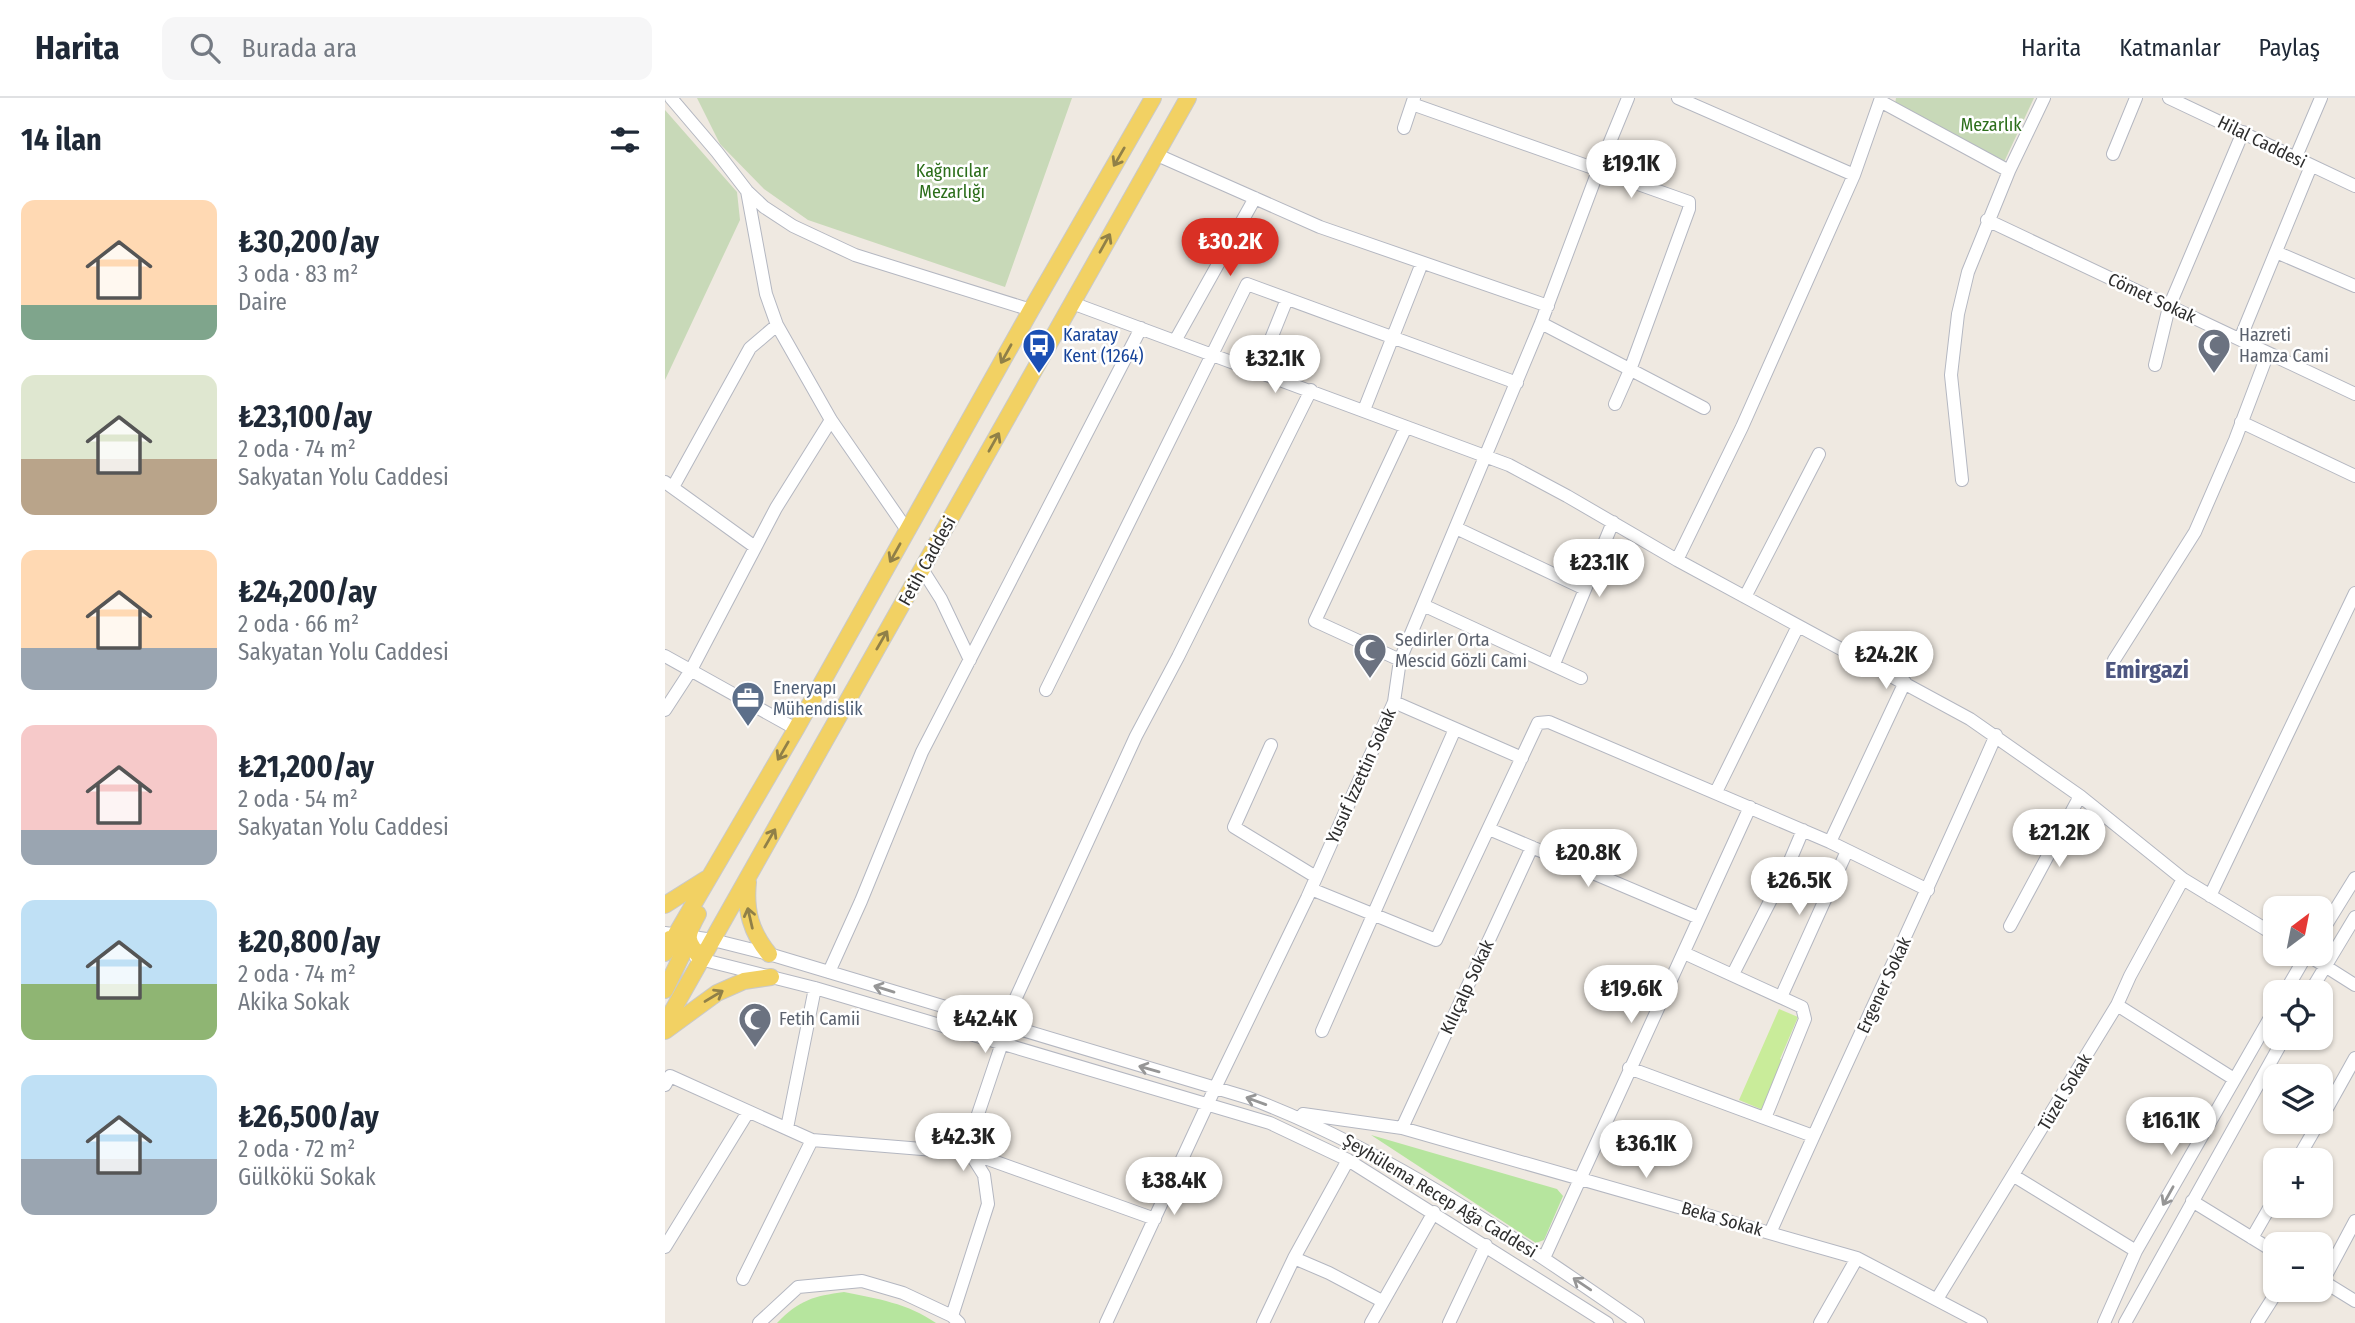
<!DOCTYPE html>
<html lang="tr">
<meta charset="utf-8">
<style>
:root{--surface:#fff;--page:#f6f6f7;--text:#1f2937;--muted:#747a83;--line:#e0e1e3;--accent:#d93025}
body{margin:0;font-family:"Fira Sans Condensed",sans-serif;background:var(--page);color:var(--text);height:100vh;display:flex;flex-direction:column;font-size:26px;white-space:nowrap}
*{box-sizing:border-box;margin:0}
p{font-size:23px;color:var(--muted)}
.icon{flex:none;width:38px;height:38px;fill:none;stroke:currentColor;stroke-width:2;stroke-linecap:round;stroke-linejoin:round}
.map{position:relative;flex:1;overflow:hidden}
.panel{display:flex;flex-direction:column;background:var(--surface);width:665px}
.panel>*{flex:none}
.needle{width:46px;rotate:32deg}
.buttons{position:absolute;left:1598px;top:798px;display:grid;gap:14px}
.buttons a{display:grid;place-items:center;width:70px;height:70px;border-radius:14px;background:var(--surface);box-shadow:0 2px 5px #0004;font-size:35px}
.price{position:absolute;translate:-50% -60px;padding:0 16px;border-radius:24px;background:#fff;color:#222;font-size:23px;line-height:46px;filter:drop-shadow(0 2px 4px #0008)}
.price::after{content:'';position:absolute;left:50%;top:42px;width:21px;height:16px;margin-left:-10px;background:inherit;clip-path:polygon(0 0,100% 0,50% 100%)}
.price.active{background:var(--accent);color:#fff}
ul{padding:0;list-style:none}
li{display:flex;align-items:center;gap:21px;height:175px;padding:0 21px}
li span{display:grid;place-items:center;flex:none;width:196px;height:140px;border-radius:14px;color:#555}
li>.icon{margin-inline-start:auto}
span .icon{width:84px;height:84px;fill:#fffc;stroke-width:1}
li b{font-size:30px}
h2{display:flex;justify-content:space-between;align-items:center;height:84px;padding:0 21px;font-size:30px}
header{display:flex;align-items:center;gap:42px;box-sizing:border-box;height:98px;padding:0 35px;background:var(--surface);border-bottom:2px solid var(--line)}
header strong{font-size:33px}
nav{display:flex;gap:38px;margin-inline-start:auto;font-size:24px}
.search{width:490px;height:63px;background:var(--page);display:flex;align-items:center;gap:18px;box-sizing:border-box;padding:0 24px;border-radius:14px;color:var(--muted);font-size:26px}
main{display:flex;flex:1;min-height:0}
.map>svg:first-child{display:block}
.green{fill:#b6e59e}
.cemetery{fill:#c8d9b8}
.pitch{fill:#c9ec9a}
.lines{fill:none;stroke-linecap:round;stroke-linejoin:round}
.minor-casing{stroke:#b4b7c1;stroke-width:14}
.major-casing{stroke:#c9c9c9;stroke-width:18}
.minor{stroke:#fff;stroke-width:12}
.major{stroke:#f2d163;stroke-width:16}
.oneway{stroke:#908048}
.oneway2{stroke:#969696}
.labels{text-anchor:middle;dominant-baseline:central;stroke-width:5;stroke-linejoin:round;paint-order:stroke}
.park-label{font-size:18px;fill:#2c6e1b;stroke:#fff}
.street-label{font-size:18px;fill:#2e2e2e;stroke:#fff}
.transit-label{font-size:18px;fill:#164399;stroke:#fff;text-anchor:start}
.worship-label{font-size:18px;fill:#5b616d;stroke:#fff;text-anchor:start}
.service-label{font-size:18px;fill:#4e5e75;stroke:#fff;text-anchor:start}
.district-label{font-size:24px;font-weight:bold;fill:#4d5680;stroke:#fff}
</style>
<header>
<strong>Harita</strong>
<div class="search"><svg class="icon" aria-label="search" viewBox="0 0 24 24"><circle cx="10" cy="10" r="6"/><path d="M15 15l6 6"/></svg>Burada ara</div>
<nav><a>Harita</a><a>Katmanlar</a><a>Paylaş</a></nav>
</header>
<main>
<section class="panel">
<h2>14 ilan<svg class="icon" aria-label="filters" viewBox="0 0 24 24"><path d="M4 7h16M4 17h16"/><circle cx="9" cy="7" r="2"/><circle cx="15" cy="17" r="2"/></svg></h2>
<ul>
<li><span style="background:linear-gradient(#ffd9b3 75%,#7fa58c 0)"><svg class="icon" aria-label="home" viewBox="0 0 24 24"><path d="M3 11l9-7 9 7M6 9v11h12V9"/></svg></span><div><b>₺30,200/ay</b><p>3 oda · 83 m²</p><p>Daire</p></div></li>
<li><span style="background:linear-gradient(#dfe7d0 60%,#b9a48a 0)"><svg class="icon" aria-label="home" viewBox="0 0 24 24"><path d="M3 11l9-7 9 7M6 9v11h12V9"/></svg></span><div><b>₺23,100/ay</b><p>2 oda · 74 m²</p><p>Sakyatan Yolu Caddesi</p></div></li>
<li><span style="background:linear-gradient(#ffd9b3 70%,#9aa5b1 0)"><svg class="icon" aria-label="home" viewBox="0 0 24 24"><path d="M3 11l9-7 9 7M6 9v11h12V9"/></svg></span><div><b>₺24,200/ay</b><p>2 oda · 66 m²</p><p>Sakyatan Yolu Caddesi</p></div></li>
<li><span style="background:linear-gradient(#f6c9c9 75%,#9aa5b1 0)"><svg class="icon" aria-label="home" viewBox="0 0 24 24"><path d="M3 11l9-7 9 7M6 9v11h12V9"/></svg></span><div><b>₺21,200/ay</b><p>2 oda · 54 m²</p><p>Sakyatan Yolu Caddesi</p></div></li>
<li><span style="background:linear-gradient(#bfe0f5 60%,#8fb573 0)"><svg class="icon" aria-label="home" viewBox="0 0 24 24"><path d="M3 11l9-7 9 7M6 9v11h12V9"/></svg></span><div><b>₺20,800/ay</b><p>2 oda · 74 m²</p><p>Akika Sokak</p></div></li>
<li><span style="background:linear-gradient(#bfe0f5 60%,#9aa5b1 0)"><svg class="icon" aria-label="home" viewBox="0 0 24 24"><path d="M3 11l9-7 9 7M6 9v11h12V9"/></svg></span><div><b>₺26,500/ay</b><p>2 oda · 72 m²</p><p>Gülkökü Sokak</p></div></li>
</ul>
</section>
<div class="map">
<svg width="1690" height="1225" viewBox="0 0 1690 1225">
<rect width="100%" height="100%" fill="#efe9e1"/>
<path class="green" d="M706 1037 892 1091 898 1098 879 1142 871 1145Z
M179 1194C213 1201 242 1205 271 1225H112C134 1202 149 1198 179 1194Z"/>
<path class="cemetery" d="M32 0H407L340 189 143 122 99 91 55 46Z
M1231 0H1369L1339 64 1230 6Z
M0 12 72 94 75 122 0 282Z"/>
<path class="pitch" d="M1114 911 1133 919 1115 961 1119 963 1098 1012 1074 1002Z"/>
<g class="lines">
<defs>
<path id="minor" d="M6 0 52 54 82 93 99 109 128 128 190 157 366 212
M1013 0 1189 77
M1504 0 1690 88
M1215 3 1344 73 1303 174 1293 216 1286 277 1297 382
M747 6 1024 104V111L965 272 950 306
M739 30 749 0
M490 56 655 129 883 208
M1448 56 1471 0
M1630 61 1656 0
M1344 73 1379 0
M82 93 101 196 112 227 166 322 242 432
M1322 122 1690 296
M1611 154 1690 188
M407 205 844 367 902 398 1012 462 1305 621 1415 698 1518 781 1610 837
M876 225 1039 310
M1575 241 1646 68
M510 243 590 100
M1490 267 1504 209 1578 34
M593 273 622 201
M699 312 757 165
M1576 324 1690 378
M0 384 90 449
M8 389 85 250 112 227
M791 430 920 491
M1012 462 1077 329 1189 77 1216 0
M257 471 276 501 305 562
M1080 499 1154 356
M758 507 916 580
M0 558 131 631
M735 562 650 523 741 329
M1449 562 1530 434 1570 342 1603 255
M889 566 948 424
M381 592 582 186 852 285
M729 604 857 660
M0 612 26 572 111 410 166 322
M606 647 569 729 651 779
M1051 694 1133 528
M824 731 1034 820
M1165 744 1240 584
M646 791 771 842 873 625 884 624 1165 744 1263 792
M1545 798 1690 495
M1345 828 1415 698
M0 835 48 842 104 856 584 1000C724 1053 850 1140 973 1225
M1656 835 1690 780
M1019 855 1137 909 1140 921 1100 1020
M1641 856 1690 887
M31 860 150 890 605 1025 683 1062 942 1225
M164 874 196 803 257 654 476 230
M1068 876 1121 772 1138 732
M1620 894 1642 856
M1645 894 1690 819
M1116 899 1182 753
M1452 907 1569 981
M338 928 471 638 513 559 646 292
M657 933 790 631
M964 970 1148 1038
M0 987 5 978 147 1042 306 1055 490 1121
M638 1016 737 1030 1192 1160 1316 1225
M1656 1021 1690 960
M122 1030 150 890
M737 1030 867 749
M1632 1062 1654 1024
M1349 1078 1471 1153
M1527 1103 1610 1154
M1105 1135C1179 968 1258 804 1331 637
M1587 1140 1610 1100
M0 1149 83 1014
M629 1160 664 1175 717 1203
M879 1160 1085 709
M78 1181 147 1042
M1656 1182 1690 1203
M1658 1183 1690 1123
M1272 1201 1452 907 1465 878 1518 781
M287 1218 323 1106 319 1077 307 1058 305 1040 337 945
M94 1225 133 1189 197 1183 238 1195 287 1218 294 1225
M441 1225 550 990 642 800 729 604 735 562 876 225 933 73 963 0
M598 1225 629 1160 683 1062
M706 1225 769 1114
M784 1225 821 1147
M1155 1225 1192 1160
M1439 1225 1471 1153 1610 911
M1460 1225 1619 940
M1592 1225 1613 1192"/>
<path id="major" d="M83 784C80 813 86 834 104 856
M0 807 41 781
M33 816C21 838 19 842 37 861
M0 855 131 631 366 212 488 0
M0 892 17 857 14 848 5 841
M0 926 523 0
M0 933 52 895 79 883 106 879"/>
</defs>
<use href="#minor" class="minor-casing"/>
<use href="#major" class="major-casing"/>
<use href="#minor" class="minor"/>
<use href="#major" class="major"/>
</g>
<defs><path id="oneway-shaft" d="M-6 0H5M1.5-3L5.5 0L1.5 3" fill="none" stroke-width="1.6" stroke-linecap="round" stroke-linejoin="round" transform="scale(1.75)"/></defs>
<g class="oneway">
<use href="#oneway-shaft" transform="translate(454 59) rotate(120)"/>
<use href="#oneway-shaft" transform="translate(440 145) rotate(-61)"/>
<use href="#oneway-shaft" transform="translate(341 256) rotate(119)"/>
<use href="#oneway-shaft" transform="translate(329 344) rotate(-61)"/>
<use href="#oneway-shaft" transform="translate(230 455) rotate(119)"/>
<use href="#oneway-shaft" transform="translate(217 542) rotate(-60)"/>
<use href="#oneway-shaft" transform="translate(118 653) rotate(120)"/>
<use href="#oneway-shaft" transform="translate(105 740) rotate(-60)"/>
<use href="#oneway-shaft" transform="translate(85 820) rotate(-103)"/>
<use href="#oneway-shaft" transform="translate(49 898) rotate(-31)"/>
</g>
<g class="oneway2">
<use href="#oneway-shaft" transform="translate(219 891) rotate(-163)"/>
<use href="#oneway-shaft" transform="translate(484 971) rotate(-164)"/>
<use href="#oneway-shaft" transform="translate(591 1003) rotate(-160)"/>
<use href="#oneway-shaft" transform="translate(1503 1098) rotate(119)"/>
<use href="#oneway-shaft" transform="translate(917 1186) rotate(-146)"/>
</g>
<defs>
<symbol id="bus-pin" viewBox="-11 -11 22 30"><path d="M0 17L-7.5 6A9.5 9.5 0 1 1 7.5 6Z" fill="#1a4fb4" stroke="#fff"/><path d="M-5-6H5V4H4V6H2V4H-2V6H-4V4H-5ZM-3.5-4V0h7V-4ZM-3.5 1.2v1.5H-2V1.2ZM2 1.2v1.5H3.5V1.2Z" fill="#fff"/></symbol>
<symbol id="mosque-pin" viewBox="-11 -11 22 30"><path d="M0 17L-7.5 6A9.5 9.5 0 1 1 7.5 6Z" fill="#6b7280" stroke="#fff"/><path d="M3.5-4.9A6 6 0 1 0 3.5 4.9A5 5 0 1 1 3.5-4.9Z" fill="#fff"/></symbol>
<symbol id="office-pin" viewBox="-11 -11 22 30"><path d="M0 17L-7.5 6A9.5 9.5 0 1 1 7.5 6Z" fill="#5c6f8a" stroke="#fff"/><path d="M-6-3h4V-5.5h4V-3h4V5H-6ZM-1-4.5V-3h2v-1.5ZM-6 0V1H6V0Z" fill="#fff"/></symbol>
</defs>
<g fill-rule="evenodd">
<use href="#bus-pin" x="355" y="228" width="38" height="52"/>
<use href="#mosque-pin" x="1530" y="228" width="38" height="52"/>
<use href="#mosque-pin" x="686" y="533" width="38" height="52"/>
<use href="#office-pin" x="64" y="581" width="38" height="52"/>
<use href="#mosque-pin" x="71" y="902" width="38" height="52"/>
</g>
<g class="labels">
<g class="park-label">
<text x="1326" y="27">Mezarlık</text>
<text x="287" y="73">Kağnıcılar<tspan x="287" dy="21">Mezarlığı</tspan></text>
</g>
<g class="street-label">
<text transform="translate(1597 44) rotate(26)">Hilal Caddesi</text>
<text transform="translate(1487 200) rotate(25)">Cömet Sokak</text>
<text transform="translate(262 463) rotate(-61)">Fetih Caddesi</text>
<text transform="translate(696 678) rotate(-66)">Yusuf İzzettin Sokak</text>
<text transform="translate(1219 887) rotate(-65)">Ergener Sokak</text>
<text transform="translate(802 889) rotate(-65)">Kılıçalp Sokak</text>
<text transform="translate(1400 994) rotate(-59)">Tüzel Sokak</text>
<text transform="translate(775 1098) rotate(31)">Şeyhülema Recep Ağa Caddesi</text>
<text transform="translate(1057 1121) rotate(16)">Beka Sokak</text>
</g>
<g class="transit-label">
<text x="398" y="237">Karatay<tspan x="398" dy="21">Kent (1264)</tspan></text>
</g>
<g class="worship-label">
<text x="1574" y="237">Hazreti<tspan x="1574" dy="21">Hamza Cami</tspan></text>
<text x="730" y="542">Sedirler Orta<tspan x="730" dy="21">Mescid Gözli Cami</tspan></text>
<text x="114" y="921">Fetih Camii</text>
</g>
<g class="service-label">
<text x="108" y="590">Eneryapı<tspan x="108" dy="21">Mühendislik</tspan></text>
</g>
<g class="district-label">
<text x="1482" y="572">Emirgazi</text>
</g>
</g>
</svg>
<div class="buttons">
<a><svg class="needle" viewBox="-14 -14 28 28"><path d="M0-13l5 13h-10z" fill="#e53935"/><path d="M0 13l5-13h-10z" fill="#747a83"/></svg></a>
<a><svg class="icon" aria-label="locate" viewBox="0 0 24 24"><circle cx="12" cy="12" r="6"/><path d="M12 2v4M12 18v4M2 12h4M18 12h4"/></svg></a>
<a><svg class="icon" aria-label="layers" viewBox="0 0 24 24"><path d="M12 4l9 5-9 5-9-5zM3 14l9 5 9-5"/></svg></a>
<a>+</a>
<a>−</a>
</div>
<b class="price" style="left:966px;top:102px">₺19.1K</b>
<b class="price active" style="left:565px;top:180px">₺30.2K</b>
<b class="price" style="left:610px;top:297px">₺32.1K</b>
<b class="price" style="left:934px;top:501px">₺23.1K</b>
<b class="price" style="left:1221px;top:593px">₺24.2K</b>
<b class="price" style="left:1394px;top:771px">₺21.2K</b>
<b class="price" style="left:923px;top:791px">₺20.8K</b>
<b class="price" style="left:1134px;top:819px">₺26.5K</b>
<b class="price" style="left:966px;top:927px">₺19.6K</b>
<b class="price" style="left:320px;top:957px">₺42.4K</b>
<b class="price" style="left:1506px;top:1059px">₺16.1K</b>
<b class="price" style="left:298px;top:1075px">₺42.3K</b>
<b class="price" style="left:981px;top:1082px">₺36.1K</b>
<b class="price" style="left:509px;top:1119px">₺38.4K</b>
</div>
</main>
